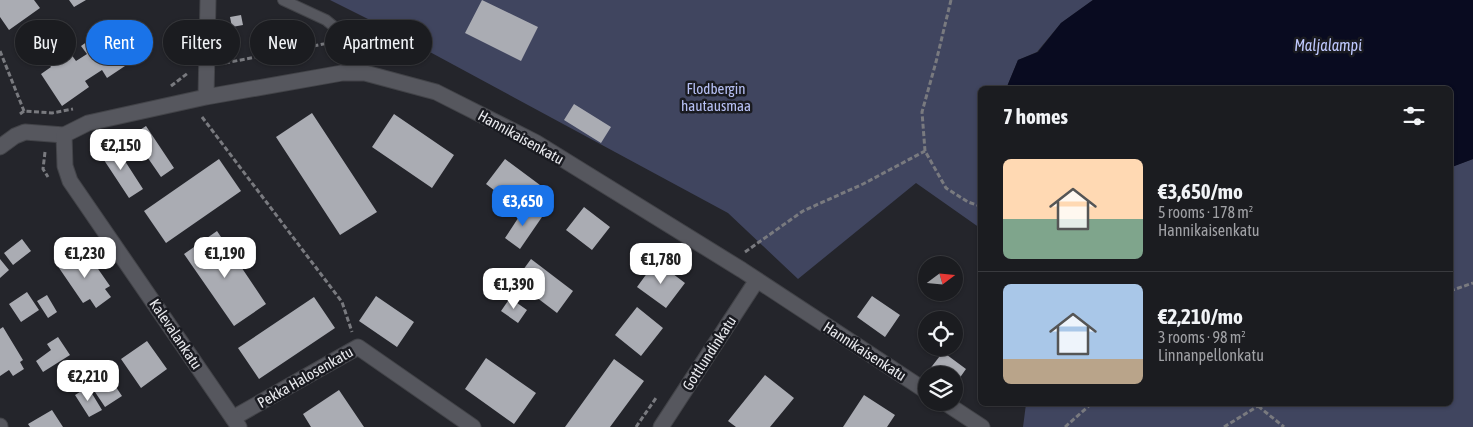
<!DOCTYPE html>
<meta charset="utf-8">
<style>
:root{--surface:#1b1c20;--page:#28292d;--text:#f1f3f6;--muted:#a0a1a5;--line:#393a3e;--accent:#1a73e8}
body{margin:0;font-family:"Asap Condensed",sans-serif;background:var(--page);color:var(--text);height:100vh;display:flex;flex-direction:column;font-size:19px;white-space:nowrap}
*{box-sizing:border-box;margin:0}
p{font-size:16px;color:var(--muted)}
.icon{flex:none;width:28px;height:28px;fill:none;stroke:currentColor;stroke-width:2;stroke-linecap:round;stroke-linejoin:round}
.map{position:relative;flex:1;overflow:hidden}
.side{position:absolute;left:978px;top:86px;width:475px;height:320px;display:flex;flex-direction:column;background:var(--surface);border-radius:8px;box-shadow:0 1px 4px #0004,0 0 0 1px var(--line)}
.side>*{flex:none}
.top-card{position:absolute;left:15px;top:20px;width:475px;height:45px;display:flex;gap:10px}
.needle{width:32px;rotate:74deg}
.buttons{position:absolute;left:918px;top:256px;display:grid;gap:10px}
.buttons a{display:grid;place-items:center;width:45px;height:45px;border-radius:50%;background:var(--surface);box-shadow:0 1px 4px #0004,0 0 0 1px var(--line);font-size:25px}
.price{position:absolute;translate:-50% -42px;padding:0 11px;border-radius:10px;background:#fff;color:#222;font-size:16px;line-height:32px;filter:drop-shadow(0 1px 2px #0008)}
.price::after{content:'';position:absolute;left:50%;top:30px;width:15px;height:11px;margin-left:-8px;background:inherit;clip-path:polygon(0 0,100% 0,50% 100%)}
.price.selected{background:var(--accent);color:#fff}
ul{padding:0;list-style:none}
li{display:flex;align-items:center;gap:15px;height:125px;padding:0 25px}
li+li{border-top:1px solid var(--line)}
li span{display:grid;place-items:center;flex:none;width:140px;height:100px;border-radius:8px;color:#555}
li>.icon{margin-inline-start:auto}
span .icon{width:60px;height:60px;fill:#fffc;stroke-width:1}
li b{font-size:21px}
h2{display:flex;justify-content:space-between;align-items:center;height:60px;padding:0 25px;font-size:21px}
.pill{padding:0 18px;border-radius:22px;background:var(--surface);box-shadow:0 1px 4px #0004,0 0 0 1px var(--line);font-size:18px;line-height:45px}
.pill.selected{background:var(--accent);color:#fff}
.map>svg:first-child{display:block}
.green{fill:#40455f}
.water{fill:#090b20}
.building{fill:#aaacb3}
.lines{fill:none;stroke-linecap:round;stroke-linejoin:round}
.lane-casing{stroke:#424348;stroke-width:12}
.street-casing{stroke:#424348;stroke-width:17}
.secondary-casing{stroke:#424348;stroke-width:17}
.path{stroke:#797a7f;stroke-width:3;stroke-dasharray:5 2.5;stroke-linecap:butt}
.lane{stroke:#56575e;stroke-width:10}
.street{stroke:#56575e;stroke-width:15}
.secondary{stroke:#56575e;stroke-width:15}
.labels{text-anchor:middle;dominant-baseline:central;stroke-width:5;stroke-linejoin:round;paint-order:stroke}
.park-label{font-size:15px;fill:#b7c0f4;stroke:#1a1b21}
.street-label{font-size:15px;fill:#e9eaee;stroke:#1a1b21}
.water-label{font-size:16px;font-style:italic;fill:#c0c9fe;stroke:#1a1b21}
</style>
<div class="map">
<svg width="1473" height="427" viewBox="0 0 1473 427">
<rect width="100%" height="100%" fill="#24252b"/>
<path class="green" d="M330 0H1093L1061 23 1037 52 1018 60 1006 89H980V228L916 183 798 279 728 213 378 24Z
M1473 159V427H1023L1026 404H1450V174L1451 167Z"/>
<path class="water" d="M1093 0H1473V159L1452 167 1450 174V89H1006L1018 60 1038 52 1061 23Z"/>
<path class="building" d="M0 0H34L40 8 9 30 0 17Z
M69 0H86L74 7Z
M482 0 538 27 521 61 465 33Z
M241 15 243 25 232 27 230 17Z
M102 31 107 38 115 33 134 60 107 78 102 70 85 81 89 87 62 106 41 74 51 67 46 59 65 46 76 61 87 54 81 46Z
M574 104 611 127 601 143 564 120Z
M312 113 377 212 340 235 276 137Z
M394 114 454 155 432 188 372 147Z
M146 126 174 168 161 177 132 135Z
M114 144 143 189 129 198 100 154Z
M219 159 241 191 166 243 144 211Z
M505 159 540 185 521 211 486 184Z
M526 206 542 217 520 249 505 238Z
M584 207 610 227 592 250 566 230Z
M217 231 266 304 234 326 184 254Z
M22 239 31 251 13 265 4 253Z
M75 252 80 261 89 256 110 286 105 289 111 297 96 308 90 299 83 303 57 265Z
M0 259 9 270 0 278Z
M531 259 573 291 557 313 515 281Z
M656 261 685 283 666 308 637 287Z
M27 292 39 310 21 322 9 304Z
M47 295 57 312 48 318 37 301Z
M376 296 414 322 397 347 359 321Z
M872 296 900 315 885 337 857 317Z
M314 297 335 328 259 379 238 348Z
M510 298 527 310 518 323 501 311Z
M637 307 663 328 641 356 615 335Z
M3 327 23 360 20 362 24 369 13 376 9 370 0 376V329Z
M58 337 70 355 43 372 36 361 51 350 47 344Z
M147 341 167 369 141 388 121 359Z
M943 352 966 369 954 386V375H935L929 370Z
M486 358 536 393 514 424 465 389Z
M614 359 644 381 610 427H565Z
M108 375 122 396 105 407 91 386Z
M765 375 794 398 770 427H736L728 421Z
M88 387 102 410 89 417 75 395Z
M339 390 364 427H311L303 414Z
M864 395 895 415 887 427H843Z
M52 410 63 427H30L28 424Z"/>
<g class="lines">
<defs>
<path id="lane" d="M283 0 326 20 354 43 365 73"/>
<path id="street" d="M206 97 208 0
M0 147 15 136 25 132 64 135 88 123 206 97 342 73H365L436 92 535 142 742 270 926 391
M944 402 982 427
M233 418 358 347 473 427
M0 426V427
M661 427 757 280"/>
<path id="secondary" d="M64 135 65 166 70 181 239 427"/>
</defs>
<use href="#lane" class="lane-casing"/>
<use href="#street" class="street-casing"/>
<use href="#secondary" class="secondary-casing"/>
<path class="path" d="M951 0 936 62 922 112 925 151 946 188 968 202 980 206
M0 51 24 111
M374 51 395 60
M225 63 329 43
M171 86 188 73
M20 114 24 111 52 113 73 109
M202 117 342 302 352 332
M45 152 43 169 48 177
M745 252 803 211 863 184 925 151
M1450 291 1473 283
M1251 404 1258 406 1284 427
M636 427 656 398
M1065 427 1091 404
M1224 427 1258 406"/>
<use href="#lane" class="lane"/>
<use href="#street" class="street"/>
<use href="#secondary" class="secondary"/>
</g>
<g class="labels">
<g class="park-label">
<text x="716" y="88">Flodbergin<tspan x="716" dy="17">hautausmaa</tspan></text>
</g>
<g class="street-label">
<text transform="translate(521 137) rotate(29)">Hannikaisenkatu</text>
<text transform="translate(176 334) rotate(56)">Kalevalankatu</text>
<text transform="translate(865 351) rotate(33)">Hannikaisenkatu</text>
<text transform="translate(709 353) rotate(-57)">Gottlundinkatu</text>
<text transform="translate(305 377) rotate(-30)">Pekka Halosenkatu</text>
</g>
<g class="water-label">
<text x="1328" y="45">Maljalampi</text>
</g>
</g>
</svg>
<div class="buttons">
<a><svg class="needle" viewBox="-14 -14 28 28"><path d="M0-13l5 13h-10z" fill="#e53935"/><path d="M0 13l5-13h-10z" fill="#a0a1a5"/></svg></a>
<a><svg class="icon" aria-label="locate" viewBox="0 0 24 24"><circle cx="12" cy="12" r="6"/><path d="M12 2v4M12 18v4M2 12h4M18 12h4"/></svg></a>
<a><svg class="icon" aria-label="layers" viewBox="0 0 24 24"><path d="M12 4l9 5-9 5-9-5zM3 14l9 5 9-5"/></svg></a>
</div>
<b class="price" style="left:121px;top:171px">€2,150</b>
<b class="price selected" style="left:523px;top:227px">€3,650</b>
<b class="price" style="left:85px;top:279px">€1,230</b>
<b class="price" style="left:225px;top:279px">€1,190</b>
<b class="price" style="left:661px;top:285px">€1,780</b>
<b class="price" style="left:514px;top:310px">€1,390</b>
<b class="price" style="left:88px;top:402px">€2,210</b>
<div class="top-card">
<a class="pill">Buy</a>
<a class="pill selected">Rent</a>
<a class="pill">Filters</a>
<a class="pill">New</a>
<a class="pill">Apartment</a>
</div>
<section class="side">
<h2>7 homes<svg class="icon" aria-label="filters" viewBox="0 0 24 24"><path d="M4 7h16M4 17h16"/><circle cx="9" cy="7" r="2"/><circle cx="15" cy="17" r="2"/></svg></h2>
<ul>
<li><span style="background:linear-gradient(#ffd9b3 60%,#7fa58c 0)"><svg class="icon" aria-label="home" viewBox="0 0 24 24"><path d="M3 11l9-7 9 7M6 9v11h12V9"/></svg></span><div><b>€3,650/mo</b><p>5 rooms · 178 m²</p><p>Hannikaisenkatu</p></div></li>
<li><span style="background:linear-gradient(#a9c7e8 75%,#b9a48a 0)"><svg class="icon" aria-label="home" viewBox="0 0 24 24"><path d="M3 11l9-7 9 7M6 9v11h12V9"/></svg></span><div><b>€2,210/mo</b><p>3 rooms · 98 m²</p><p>Linnanpellonkatu</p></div></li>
</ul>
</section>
</div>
